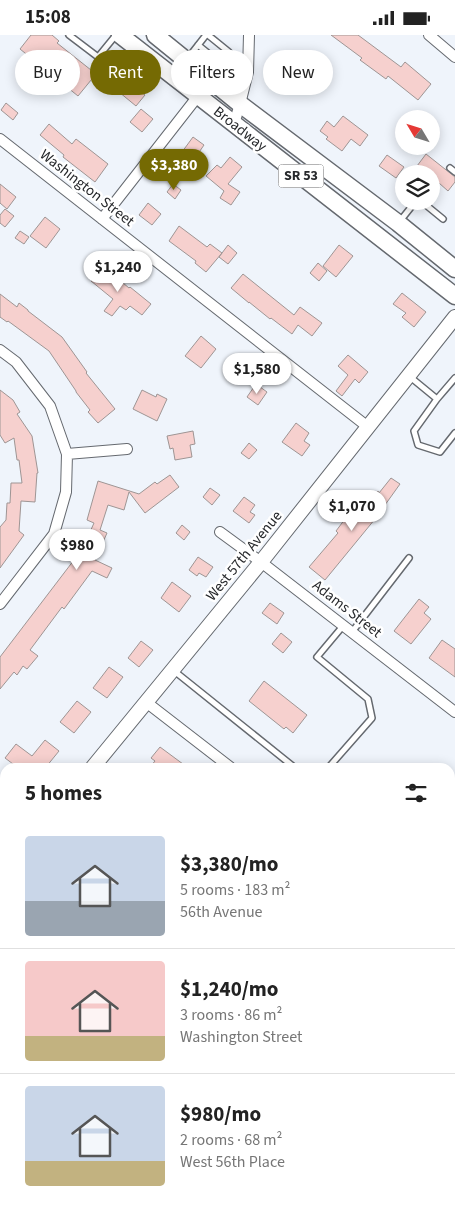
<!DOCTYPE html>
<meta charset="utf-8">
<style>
:root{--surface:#fff;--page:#f2f2f2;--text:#222;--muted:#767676;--line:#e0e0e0;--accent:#756a03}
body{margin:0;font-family:"Source Sans 3",sans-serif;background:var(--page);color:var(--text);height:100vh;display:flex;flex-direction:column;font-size:19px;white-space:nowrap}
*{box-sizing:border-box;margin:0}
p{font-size:16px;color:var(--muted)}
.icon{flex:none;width:28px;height:28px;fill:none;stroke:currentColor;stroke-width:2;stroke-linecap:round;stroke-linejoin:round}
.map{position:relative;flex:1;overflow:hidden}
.panel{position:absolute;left:0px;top:728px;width:455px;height:446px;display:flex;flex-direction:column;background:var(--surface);border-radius:15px 15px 0 0;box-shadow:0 2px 12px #0003}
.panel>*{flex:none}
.guide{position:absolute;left:15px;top:15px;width:425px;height:45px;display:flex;gap:10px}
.needle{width:32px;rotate:308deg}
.controls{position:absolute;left:395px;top:75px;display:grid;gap:10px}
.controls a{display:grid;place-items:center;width:45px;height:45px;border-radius:50%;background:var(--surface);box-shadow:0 2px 12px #0003;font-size:25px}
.price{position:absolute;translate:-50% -42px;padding:0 11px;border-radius:18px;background:#fff;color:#222;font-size:16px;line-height:32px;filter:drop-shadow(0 1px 2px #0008)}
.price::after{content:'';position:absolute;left:50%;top:30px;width:15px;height:11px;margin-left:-8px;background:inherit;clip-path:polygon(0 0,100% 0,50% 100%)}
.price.selected{background:var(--accent);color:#fff}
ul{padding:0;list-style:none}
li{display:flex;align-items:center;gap:15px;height:125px;padding:0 25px}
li+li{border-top:1px solid var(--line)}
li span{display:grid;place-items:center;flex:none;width:140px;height:100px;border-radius:5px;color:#555}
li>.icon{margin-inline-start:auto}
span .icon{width:60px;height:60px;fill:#fffc;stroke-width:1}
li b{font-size:21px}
h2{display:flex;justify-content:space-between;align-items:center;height:60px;padding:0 25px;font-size:21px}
.chip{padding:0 18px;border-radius:22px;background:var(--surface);box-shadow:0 2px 12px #0003;font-size:18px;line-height:45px}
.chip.selected{background:var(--accent);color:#fff}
.status{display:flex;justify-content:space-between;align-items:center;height:35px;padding:0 25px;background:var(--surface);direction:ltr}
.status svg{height:14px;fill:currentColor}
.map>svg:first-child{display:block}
.building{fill:#f6d0ce;stroke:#9e9594}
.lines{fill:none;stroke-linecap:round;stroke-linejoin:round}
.lane-casing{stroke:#65696f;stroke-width:8}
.street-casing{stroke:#65696f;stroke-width:12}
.secondary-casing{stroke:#65696f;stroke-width:16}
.primary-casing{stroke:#65696f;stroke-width:19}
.lane{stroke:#fff;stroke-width:5}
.street{stroke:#fff;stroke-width:10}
.secondary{stroke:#fff;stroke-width:14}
.primary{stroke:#fff;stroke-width:16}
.labels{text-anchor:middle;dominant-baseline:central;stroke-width:5;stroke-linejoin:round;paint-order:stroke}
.shield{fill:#fff;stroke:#68696b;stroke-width:1}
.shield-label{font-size:14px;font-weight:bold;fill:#27292c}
.street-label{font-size:15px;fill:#27292c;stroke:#fff}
</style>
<div class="status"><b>15:08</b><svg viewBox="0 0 49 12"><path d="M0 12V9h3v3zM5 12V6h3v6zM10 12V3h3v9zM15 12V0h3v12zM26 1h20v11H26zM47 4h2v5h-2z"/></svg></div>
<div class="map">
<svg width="455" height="1173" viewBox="0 0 455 1173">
<rect width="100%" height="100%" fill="#eff4fb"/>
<path class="building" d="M31 0H52L59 6 57 8 96 39 78 61 20 14Z
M331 0H358L401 32 405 27 431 49 418 65 388 41 386 44 360 25 362 23Z
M128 46 145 60 136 71 119 57Z
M6 68 18 78 13 85 1 75Z
M141 74 153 84 142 97 130 87Z
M343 81 368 100 360 111 351 104 342 116 326 104 328 102 320 96 327 86 334 92Z
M49 89 72 109 76 104 108 129 95 147 63 122 64 120 40 100Z
M193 102 204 110 193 126 182 117Z
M426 119 455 142V147L448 156 439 148 436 152 431 148V139H427L417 131Z
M387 120 404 132 396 143 379 131Z
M230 122 242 132 228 149 240 157 231 170 220 163 224 156 206 141 217 130 221 133Z
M0 149 16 162 7 174 0 168Z
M173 149 181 155 175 164 167 157Z
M148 168 161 179 152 190 139 180Z
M5 174 14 181 5 192 0 188V180Z
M45 182 60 194 46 213 30 201Z
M179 191 207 212 210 209 222 218 206 237 195 228 196 226 169 206Z
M20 196 29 202 24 209 15 203Z
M228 210 237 218 228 229 219 222Z
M339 210 353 221 336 242 323 231Z
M318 228 327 236 319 246 310 238Z
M96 230 108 240 110 237 129 253 130 252 151 269 142 280 130 271 126 275 120 271 112 281 104 276 113 264 91 246 93 244 88 239Z
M243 239 294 280 300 272 322 288 312 301 298 290 292 299 271 283 270 284 249 267V268L231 253Z
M402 258 426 277 414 292 402 282 406 278 393 269Z
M0 259 17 272 19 268 28 275V276L62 302 87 337 86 338 115 374 98 388 88 377 90 375 76 357V356L49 316 8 286 7 287 0 282Z
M201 301 216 314 201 333 185 321Z
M348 320 368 337 359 348 355 344 342 361 336 356 348 340 338 331Z
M256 349 267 357 258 370 247 362Z
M0 355 13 365 20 377 17 379 32 401 38 438H37L35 467 21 466 19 496 24 500 0 533V492L6 485 7 468H10L11 448H22L19 425H17L14 403 5 408 0 400Z
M142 355 156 362 157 359 167 364 157 386 133 374Z
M296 388 309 398 304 406 310 410 302 421 282 407Z
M193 396 195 409 190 410 192 422 175 425 173 413 170 414 167 401Z
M249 408 257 415 249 424 241 418Z
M170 440 179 452 145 478 129 457 124 475 108 470 100 495 107 498 95 525 112 533 107 543 92 536 64 574 62 572 30 615 38 621 27 634 23 631 17 640 14 637 0 654V622L77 521 74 520 80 506 85 508 94 488 87 485 98 446 139 459 155 447 157 449Z
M391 443 400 449 375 484 325 545 309 532 338 498 336 496 345 484 351 489 363 474 364 475 378 456 379 458Z
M210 453 220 460 212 470 203 462Z
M244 462 255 470 250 477 255 480 249 488 233 476Z
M182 490 190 497 184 505 176 498Z
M198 522 213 532 206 542 199 538 197 541 189 535Z
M172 547 191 561 179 577 161 563Z
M419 564 429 572 424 578 431 584 411 609 394 596Z
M270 568 284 578 277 589 262 578Z
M281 598 292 607 283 618 272 609Z
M442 605 455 614V642L429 623Z
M141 606 153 615 139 632 128 623Z
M109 632 123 642 107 663 93 653Z
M264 646 307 680 293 698 286 692 284 694 249 666Z
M77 666 91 677 74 698 60 687Z
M45 705 59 716 46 732H17L5 723 16 709 32 721Z
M160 712 187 732H150L155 726 151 723Z"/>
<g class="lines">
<defs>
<path id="lane" d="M69 0 98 22 116 0
M198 10 224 31 229 17 208 0
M188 23 206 0
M214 44 224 31 248 32
M450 133 455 137
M421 166 443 184
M400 186 416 166
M409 341 437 364
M455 343 437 364 414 396 418 410 440 417 455 398
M352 597 409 523
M173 635 294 732
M329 732 372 683 368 664 317 622 343 591
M5 1012 1 1017V1024L5 1027
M450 1061 455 1055
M450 1082 451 1084 455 1087
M50 1169 55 1173
M265 1169 271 1173"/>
<path id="street" d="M429 0 455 22
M234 89 240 69 248 37 249 0
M0 104 368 392
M102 184 198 61
M0 315 16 327 50 371 67 419 66 457 54 499 0 569
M67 419 127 414
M220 497 261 527 455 677
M146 667 230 732
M0 758 5 762
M0 978 5 982
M215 1169 221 1173"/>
<path id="secondary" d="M93 732 261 527 455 282
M0 850 5 843"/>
<path id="primary" d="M120 0 455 261
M155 0 240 69 398 188 455 234"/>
</defs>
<use href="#lane" class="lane-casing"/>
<use href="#street" class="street-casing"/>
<use href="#secondary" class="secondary-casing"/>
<use href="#primary" class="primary-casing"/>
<use href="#lane" class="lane"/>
<use href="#street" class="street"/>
<use href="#secondary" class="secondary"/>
<use href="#primary" class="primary"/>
</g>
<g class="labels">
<rect class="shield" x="278.5" y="129.5" width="45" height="23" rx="4"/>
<g class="shield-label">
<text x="301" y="141">SR 53</text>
</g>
<g class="street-label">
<text transform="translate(240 94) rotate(38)">Broadway</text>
<text transform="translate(87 153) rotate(38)">Washington Street</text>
<text transform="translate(244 521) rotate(-51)">West 57th Avenue</text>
<text transform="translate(347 574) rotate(38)">Adams Street</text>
</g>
</g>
</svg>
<div class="controls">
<a><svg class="needle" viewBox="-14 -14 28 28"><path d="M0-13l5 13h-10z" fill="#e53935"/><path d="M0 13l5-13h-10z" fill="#767676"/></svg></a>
<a><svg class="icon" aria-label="layers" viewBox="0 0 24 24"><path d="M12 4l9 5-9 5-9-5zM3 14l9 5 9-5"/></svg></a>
</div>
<b class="price selected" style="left:174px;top:156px">$3,380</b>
<b class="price" style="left:118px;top:258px">$1,240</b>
<b class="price" style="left:257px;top:360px">$1,580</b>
<b class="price" style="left:352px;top:497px">$1,070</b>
<b class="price" style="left:77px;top:536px">$980</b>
<div class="guide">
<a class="chip">Buy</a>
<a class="chip selected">Rent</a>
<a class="chip">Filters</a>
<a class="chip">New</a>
</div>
<section class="panel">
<h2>5 homes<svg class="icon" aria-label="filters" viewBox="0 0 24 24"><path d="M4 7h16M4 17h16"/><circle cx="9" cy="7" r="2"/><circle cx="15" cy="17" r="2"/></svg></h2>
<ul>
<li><span style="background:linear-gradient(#c9d6e8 65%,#9aa5b1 0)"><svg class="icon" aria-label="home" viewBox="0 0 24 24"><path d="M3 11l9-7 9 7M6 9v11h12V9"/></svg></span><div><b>$3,380/mo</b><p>5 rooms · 183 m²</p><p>56th Avenue</p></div></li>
<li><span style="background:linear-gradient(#f6c9c9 75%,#c2b280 0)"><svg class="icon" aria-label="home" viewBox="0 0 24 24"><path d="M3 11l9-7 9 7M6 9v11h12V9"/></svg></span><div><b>$1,240/mo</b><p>3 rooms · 86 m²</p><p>Washington Street</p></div></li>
<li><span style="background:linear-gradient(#c9d6e8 75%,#c2b280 0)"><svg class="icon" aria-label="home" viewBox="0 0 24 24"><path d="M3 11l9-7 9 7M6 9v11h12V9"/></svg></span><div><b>$980/mo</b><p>2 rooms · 68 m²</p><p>West 56th Place</p></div></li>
</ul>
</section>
</div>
